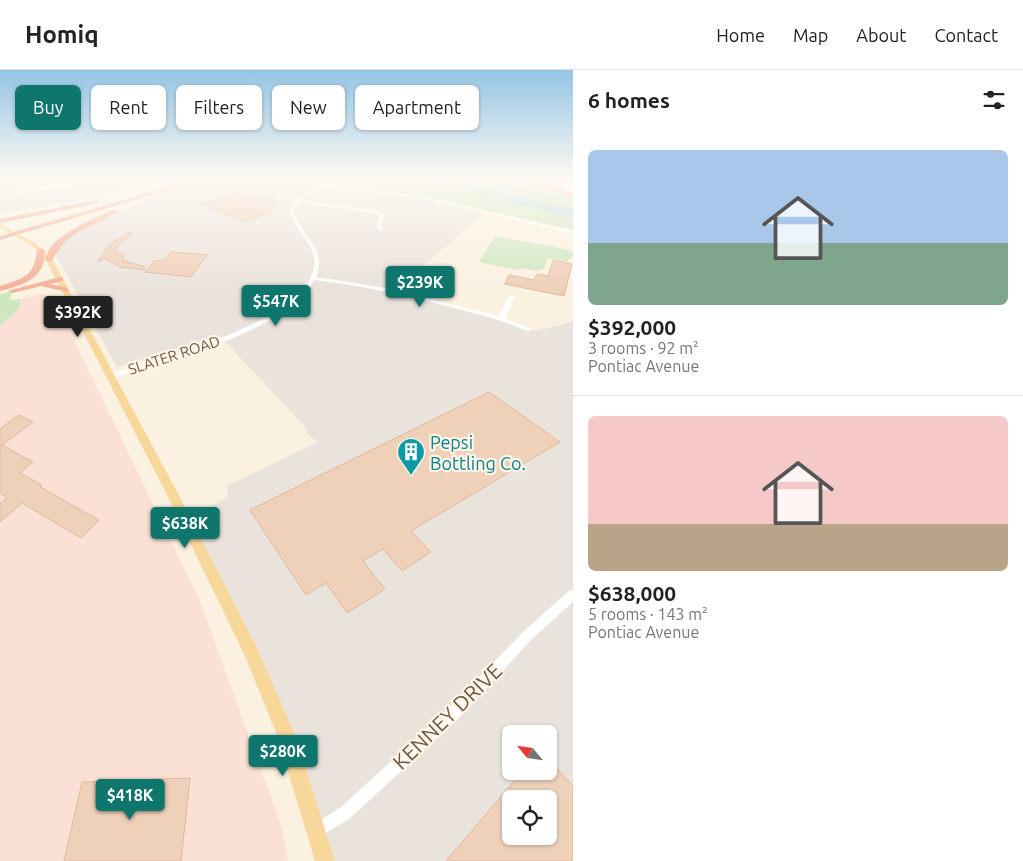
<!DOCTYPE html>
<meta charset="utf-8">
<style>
:root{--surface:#fff;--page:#f2f2f2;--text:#222;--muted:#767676;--line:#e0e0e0;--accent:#0f766e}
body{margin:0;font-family:Ubuntu,sans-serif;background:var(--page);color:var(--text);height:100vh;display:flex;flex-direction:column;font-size:19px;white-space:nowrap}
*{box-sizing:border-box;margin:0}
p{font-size:16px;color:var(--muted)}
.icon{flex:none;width:28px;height:28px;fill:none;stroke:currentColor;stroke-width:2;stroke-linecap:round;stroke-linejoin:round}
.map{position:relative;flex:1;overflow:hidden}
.details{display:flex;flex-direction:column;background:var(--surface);width:450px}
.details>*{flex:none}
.top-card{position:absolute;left:15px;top:15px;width:475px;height:45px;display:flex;gap:10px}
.needle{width:32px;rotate:299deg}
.controls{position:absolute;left:502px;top:655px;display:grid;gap:10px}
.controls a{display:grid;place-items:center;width:55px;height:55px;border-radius:8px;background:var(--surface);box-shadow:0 1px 4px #0004;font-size:25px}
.price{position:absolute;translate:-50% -42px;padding:0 11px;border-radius:5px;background:var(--accent);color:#fff;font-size:16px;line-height:32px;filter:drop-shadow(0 1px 2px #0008)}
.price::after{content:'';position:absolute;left:50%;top:30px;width:15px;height:11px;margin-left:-8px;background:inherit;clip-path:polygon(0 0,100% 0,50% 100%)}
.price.selected{background:#222;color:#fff}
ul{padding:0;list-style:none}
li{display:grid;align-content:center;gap:10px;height:265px;padding:0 15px}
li+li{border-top:1px solid var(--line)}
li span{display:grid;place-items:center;height:155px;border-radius:8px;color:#555}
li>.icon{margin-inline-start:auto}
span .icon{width:90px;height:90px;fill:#fffc;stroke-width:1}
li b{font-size:21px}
h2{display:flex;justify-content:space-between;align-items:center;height:60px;padding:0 15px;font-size:21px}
.chip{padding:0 18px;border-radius:8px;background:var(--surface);box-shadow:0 1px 4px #0004;font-size:18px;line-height:45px}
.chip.selected{background:var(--accent);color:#fff}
header{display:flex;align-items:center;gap:30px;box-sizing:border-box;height:70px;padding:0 25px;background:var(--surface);border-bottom:1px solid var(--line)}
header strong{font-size:24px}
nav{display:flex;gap:28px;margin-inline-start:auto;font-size:18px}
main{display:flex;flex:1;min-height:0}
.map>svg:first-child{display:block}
.commercial{fill:#fbe1d5}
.industrial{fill:#eae3dc;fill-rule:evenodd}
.green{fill:#cfe7c0}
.water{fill:#b6dce3;stroke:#9dcbd4}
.building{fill:#efd0b9;stroke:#e1b79b;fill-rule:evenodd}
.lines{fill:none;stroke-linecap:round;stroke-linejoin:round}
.minor{fill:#fff;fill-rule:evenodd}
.major{fill:#f8d79b;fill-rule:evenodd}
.highway{fill:#f3b399;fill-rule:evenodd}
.labels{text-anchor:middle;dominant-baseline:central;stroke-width:4.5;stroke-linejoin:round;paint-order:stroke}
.far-street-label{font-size:15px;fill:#715849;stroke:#fef5e6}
.culture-label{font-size:18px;fill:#0d838f;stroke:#fef5e6;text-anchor:start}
.near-street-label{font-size:21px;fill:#715849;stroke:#fef5e6}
</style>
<header>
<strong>Homiq</strong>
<nav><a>Home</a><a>Map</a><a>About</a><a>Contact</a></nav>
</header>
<main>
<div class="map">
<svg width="573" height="791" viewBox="0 0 573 791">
<rect width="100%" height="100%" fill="#fbf1e1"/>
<path class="commercial" d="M42 224 62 237 69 260 200 531 282 758 288 791H0V233Z"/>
<path class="industrial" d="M0 108H157L128 119 91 128 0 144Z
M213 108H278L338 117 400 122 487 141 425 194 424 196 427 195 420 202 395 220 515 252 534 261 573 252V791H324L298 691 187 448 228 427 227 416 318 372 305 363 307 359 219 265 117 297 56 185V179L68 168 106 147 164 123ZM511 664H549V701H511ZM511 729H549V766H511Z"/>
<path class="green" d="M278 108H370L435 113 463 117 516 133 573 146V160L431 128Z
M436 108H488L510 116 573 128V141L454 111Z
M495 166 570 180 573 182V186L566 192 548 188 544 199H540L538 201 522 198 516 200 479 192Z
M9 222 13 223 9 228 13 230 20 229V238L0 256V224Z"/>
<path class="water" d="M370 108H436L454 111 573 141V146L516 133 463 117 425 112Z"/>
<path class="building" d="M235 123 254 130 260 128 274 129V134L264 138 274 141 245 152 200 134Z
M130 162 132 164 114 180 124 185 122 190 145 197 144 200 120 197 104 188 99 192 98 191 109 175Z
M171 182 207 185 191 207 145 202 154 191 164 190Z
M553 190 572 194 564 226 505 214 509 205 534 210 537 204 548 206Z
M489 322 560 372 411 461 431 482 402 501 383 479 363 491 385 519 347 543 326 513 306 525 250 440Z
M19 345 33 352 2 375 33 392 20 403 42 415 40 417 99 450 81 468 22 433 0 452V434L7 428 0 423V359Z
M549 690 573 716V791H446L523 701H549ZM511 729H549V766H511Z
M190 708 181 791H64L82 712Z"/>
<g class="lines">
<path class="minor" d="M94 108H101C74 120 43 117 15 124L13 123C37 112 68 117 94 108Z
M268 108H282L420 126 573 161V163L420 128 323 116 301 130 378 141 384 146 381 155 384 160 380 161 377 155 380 146 376 143 299 133 294 140C298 166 329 176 316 207L385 218 499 246 509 226 514 225 515 226 505 248 531 259V261H527C503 250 479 245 454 238 408 226 362 215 314 210 292 260 163 292 113 308H107V304C157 289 302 254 314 198 319 175 292 161 290 140L296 130 319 115Z
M573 520V532L533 568 458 649 350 748 316 769 311 766 308 761 311 756 340 738 448 639 525 560 569 521Z"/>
<path class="major" d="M0 154 35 173 52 189 175 418 256 576 295 665 335 791H315L277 665 245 586 165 421 46 190 31 175 0 158Z"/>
<path class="highway" d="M200 108H209L0 170V166Z
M501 108H511L573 123V127Z
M97 130 99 133 0 153V149Z
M113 140 118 141C92 160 69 157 52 191H46C45 167 95 148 113 140Z
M41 178 45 180C44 185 45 192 42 197 35 212 15 217 0 221V216C24 208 34 207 37 180Z
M60 207H63V211L50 214 68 218V222L41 216 12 223 8 221Z"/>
</g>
<linearGradient id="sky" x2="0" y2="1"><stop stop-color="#94c4e6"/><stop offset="0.49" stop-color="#fdf9f2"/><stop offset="1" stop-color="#fdf9f2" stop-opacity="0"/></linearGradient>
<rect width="573" height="219" fill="url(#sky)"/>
<defs>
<symbol id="building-pin" viewBox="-11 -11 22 30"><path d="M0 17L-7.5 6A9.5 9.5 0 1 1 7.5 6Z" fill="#0f9aa8" stroke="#fef5e6"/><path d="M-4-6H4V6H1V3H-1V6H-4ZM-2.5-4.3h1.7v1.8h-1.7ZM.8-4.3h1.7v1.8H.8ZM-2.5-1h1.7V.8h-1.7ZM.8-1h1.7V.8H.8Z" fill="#fff"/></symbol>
</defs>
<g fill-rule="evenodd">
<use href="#building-pin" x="395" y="366" width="32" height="43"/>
</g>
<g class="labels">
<g class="far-street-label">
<text transform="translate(174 285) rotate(-18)">SLATER ROAD</text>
</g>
<g class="culture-label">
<text x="430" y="372">Pepsi<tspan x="430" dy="21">Bottling Co.</tspan></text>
</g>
<g class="near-street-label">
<text transform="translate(447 646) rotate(-44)">KENNEY DRIVE</text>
</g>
</g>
</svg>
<div class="controls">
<a><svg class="needle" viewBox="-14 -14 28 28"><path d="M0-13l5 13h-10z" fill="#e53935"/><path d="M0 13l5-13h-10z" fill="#767676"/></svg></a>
<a><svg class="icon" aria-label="locate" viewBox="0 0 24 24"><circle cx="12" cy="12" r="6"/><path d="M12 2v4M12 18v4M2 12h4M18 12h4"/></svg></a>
</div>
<b class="price" style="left:420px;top:238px">$239K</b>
<b class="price" style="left:276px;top:257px">$547K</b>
<b class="price selected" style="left:78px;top:268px">$392K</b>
<b class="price" style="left:185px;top:479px">$638K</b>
<b class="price" style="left:283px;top:707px">$280K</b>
<b class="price" style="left:130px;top:751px">$418K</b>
<div class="top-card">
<a class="chip selected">Buy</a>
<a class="chip">Rent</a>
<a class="chip">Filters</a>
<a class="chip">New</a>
<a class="chip">Apartment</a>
</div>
</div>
<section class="details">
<h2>6 homes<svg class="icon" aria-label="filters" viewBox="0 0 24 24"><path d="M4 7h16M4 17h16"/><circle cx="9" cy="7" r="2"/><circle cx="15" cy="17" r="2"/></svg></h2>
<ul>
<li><span style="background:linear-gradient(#a9c7e8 60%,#7fa58c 0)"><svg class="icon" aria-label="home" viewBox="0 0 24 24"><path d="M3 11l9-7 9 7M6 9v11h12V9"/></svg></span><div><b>$392,000</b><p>3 rooms · 92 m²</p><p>Pontiac Avenue</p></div></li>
<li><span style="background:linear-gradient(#f6c9c9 70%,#b9a48a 0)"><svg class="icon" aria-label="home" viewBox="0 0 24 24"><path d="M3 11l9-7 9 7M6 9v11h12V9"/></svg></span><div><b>$638,000</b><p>5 rooms · 143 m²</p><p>Pontiac Avenue</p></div></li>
</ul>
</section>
</main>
